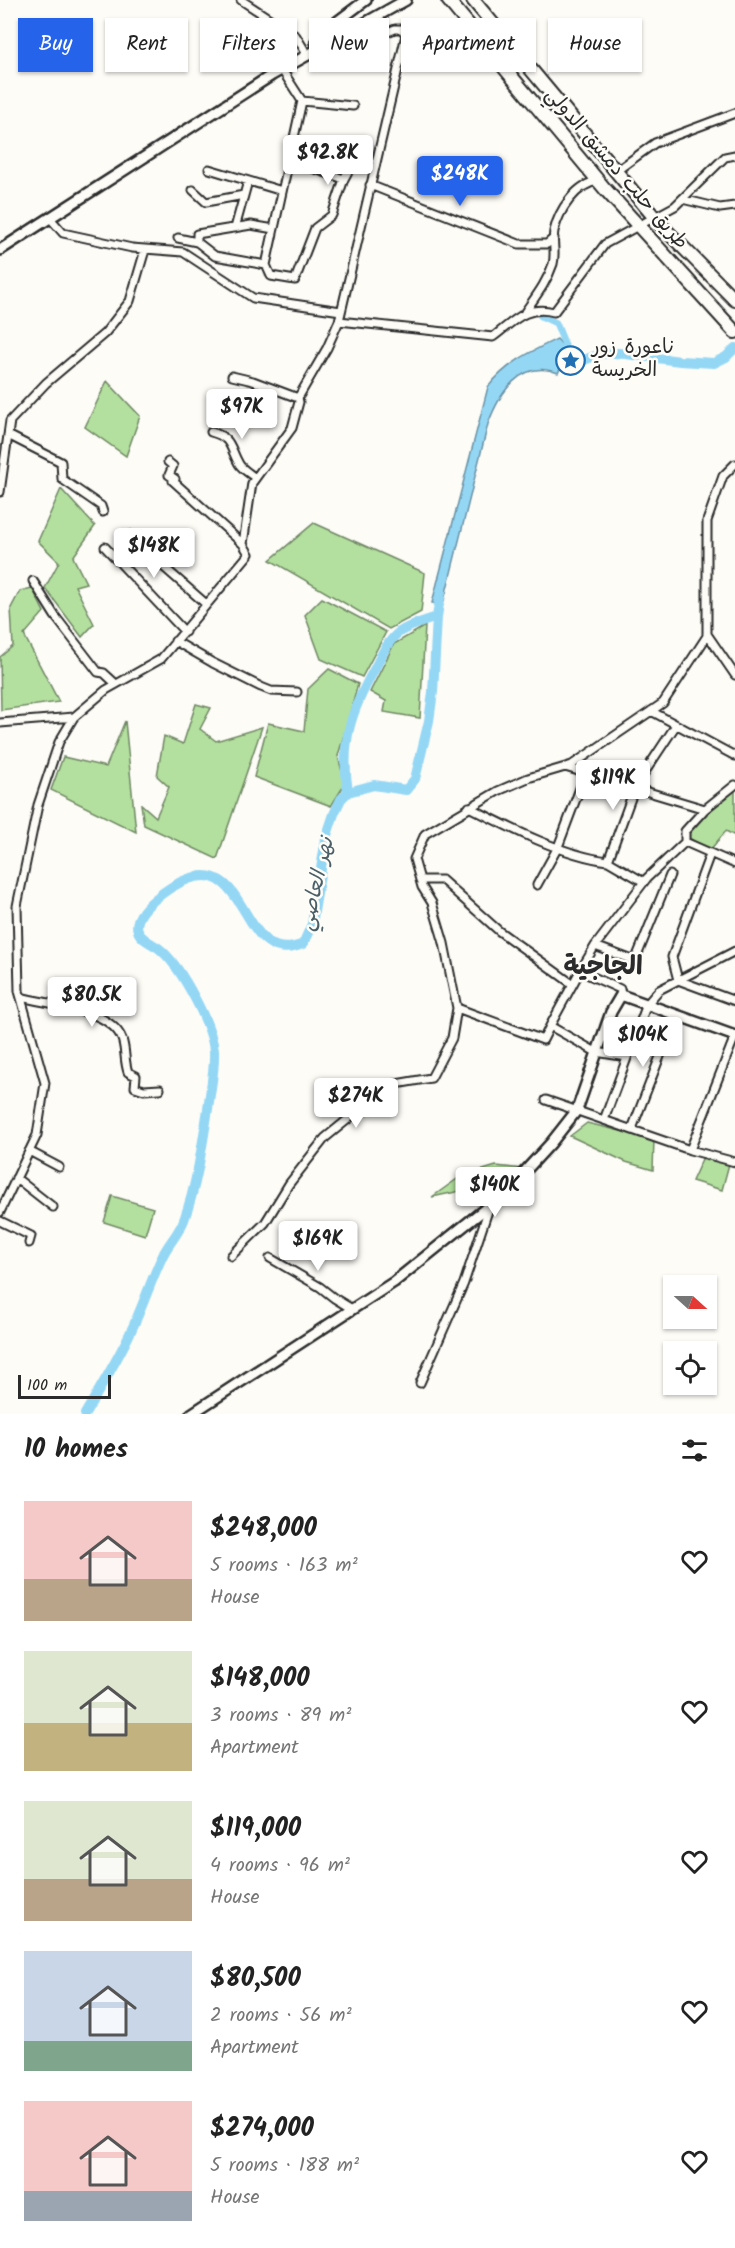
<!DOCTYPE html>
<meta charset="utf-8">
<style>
:root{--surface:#fff;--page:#f2f2f2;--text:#222;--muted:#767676;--accent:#2563eb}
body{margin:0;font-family:Kalam,"Playpen Sans Arabic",sans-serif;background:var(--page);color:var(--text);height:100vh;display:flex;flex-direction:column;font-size:22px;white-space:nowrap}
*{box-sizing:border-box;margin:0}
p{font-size:20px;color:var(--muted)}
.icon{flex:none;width:33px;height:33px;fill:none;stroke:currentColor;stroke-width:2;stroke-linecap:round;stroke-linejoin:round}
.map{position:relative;height:1414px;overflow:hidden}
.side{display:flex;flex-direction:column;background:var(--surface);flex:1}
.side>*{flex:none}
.guide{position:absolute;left:18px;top:18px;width:699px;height:54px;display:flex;gap:12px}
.needle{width:39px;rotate:111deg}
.fabs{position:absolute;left:663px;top:1275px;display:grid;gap:12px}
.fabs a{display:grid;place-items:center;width:54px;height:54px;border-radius:0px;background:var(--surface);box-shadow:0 2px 4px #0004;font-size:30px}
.scale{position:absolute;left:18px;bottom:15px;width:93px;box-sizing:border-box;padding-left:6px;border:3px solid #2b2b2b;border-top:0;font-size:16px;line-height:21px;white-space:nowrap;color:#2b2b2b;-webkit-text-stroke:4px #fdfcf7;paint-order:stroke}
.price{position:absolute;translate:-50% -51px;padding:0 14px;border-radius:6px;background:#fff;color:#222;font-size:20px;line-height:39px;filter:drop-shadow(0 2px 3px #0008)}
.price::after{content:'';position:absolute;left:50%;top:36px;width:18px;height:14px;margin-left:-9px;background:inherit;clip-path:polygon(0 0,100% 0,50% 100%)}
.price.current{background:var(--accent);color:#fff}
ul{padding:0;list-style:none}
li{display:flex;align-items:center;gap:18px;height:150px;padding:0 24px}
li span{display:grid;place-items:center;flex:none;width:168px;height:120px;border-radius:0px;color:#555}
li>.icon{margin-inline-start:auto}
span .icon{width:72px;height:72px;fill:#fffc;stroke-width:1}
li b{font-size:26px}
h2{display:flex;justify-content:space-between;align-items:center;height:72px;padding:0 24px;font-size:26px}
.pill{padding:0 21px;border-radius:0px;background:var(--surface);box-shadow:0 2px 4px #0004;font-size:21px;line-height:54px}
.pill.current{background:var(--accent);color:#fff}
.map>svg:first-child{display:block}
.green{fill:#b3e09e;stroke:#6f8664;stroke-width:1.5}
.water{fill:#94d7f5;stroke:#6a92a4;stroke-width:1.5}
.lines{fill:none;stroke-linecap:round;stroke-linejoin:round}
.canal{stroke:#94d7f5;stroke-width:7}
.river{stroke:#94d7f5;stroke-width:10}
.street-casing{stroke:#2b2b2b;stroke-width:11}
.secondary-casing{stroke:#2b2b2b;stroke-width:14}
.highway-casing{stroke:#2b2b2b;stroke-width:16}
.street{stroke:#fdfcf7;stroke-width:7}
.secondary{stroke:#fdfcf7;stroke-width:9}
.highway{stroke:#fdfcf7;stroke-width:12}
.labels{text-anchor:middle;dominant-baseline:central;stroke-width:5;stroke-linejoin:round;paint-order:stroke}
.street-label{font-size:20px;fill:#2b2b2b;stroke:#fdfcf7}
.poi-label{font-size:20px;fill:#2b2b2b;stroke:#fdfcf7;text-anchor:start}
.water-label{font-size:21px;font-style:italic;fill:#4a5f68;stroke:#fdfcf7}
.district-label{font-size:26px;font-weight:bold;fill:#2b2b2b;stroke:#fdfcf7}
</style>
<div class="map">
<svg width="735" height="1414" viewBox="0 0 735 1414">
<rect width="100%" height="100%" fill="#fdfcf7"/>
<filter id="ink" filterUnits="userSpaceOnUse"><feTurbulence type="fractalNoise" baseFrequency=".0167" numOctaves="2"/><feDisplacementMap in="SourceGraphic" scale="12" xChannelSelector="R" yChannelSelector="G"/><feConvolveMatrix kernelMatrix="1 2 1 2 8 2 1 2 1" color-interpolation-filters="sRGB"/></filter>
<g filter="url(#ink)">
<path class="green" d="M107 381 140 416 126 456 85 427Z
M61 489 95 526 73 557 86 583 75 586 94 624 82 637 45 588 59 562 38 541Z
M314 523 425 573 421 612 389 629 270 560Z
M32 588 44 612 24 635 59 702 1 710 0 657 13 646 11 608 20 591Z
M322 598 386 632 362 677 321 659 305 615Z
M425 626 420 718 384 712 386 701 370 692 394 644Z
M329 669 358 684 338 756 345 784 331 806 254 777 268 723 304 731 308 689Z
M196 704 211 708 200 729 216 741 262 727 217 859 144 825 141 804 156 817 169 787 157 776 164 736 183 744Z
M125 721 136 832 51 790 63 757 106 767Z
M735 787V836L726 831 710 850 689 838C691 817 720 800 735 787Z
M587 1123 654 1139 653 1170 626 1162 570 1136Z
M703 1157 729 1164 722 1190 692 1181Z
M496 1166 523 1169 493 1193 484 1186 432 1197 460 1177Z
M112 1196 153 1208 145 1235 104 1222Z"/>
<path class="water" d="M557 339 569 352 558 373C521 358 499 394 488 424L443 605 432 603 488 387C507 363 530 352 557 339Z"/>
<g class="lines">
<path class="canal" d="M541 316 556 323 565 345"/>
<path class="river" d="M549 362H578L601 354 618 353 680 361 714 363 726 357 735 348
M348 792C340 742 351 711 375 668 381 656 387 642 398 633 409 625 425 621 437 617
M85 1414C101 1387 118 1359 131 1331 143 1306 151 1280 163 1255 169 1243 179 1233 184 1220 197 1184 202 1147 208 1109 210 1091 215 1070 214 1051 212 1025 182 969 162 951 156 945 141 940 138 931 131 911 172 885 188 879 250 856 241 970 303 944L312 924 326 838 334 814 341 799 348 792 374 785 406 790 415 779 429 721 433 692 437 617 441 591"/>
<defs>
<path id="street" d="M241 0 296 36 308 56
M282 70 302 101 353 106
M289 160 344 179 351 166
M209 169 282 191
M615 172 655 143 735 113
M370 185 519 244H547L554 238
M193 190 206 202 244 195
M682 199 720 208 735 206
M50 218 63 233 132 248 183 252 253 298 341 311
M235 228 248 181
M178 238 197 242 215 256 266 265 302 101
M197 242V234L251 225 274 229
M266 265 271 276 295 280 315 228 332 215 344 179
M525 312C536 296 547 282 553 264 556 253 552 241 554 231 559 210 576 184 598 181
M339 321 493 337C514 321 526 305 554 312L605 244 675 206 725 157 735 155
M232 376 253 381 298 398
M211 432C233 438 229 447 239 464 242 469 249 473 254 477
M8 435 61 462 62 479 101 506 103 512
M168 462 173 466 169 475 175 479 173 481 243 544
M0 492 10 421 46 383 105 333 130 301 145 250
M131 535 157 561 206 604
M105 547 185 632
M33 581 55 616 98 672 104 673 116 684
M707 634 735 675
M175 641 213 663 261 687 271 691 297 692
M651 711 735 756
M0 723 74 717
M565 767 705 809
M735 785 705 809 685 831V842L735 864
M469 807C510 828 562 855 608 861
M710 854 672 957 678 980 735 1001
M420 880H442L499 931 571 983
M644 882 608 861 635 787 676 725
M537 885 558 847 585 775
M595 946 635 961 670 875
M621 995 620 989 580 971 595 946 647 878 685 842
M21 997C49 1005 110 1008 122 1039 126 1050 124 1061 128 1072L136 1076 135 1087 144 1090 160 1089
M550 1026 580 971
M627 1057 596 1052 550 1026 543 1040 457 1008 444 943 432 903 422 887 414 859 425 834 498 791 528 778 572 765 663 703 707 636V521L723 476 735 464
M546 1100 690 1150 735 1162
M604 1120 647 1004 659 990 735 951
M632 1129 676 1015
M690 1150 735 1036
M29 1151 59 1167
M16 1178 53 1207
M0 1212 37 1135 45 1083 19 991 17 906 38 805 59 742 74 717 106 690 161 659 249 554 243 544 252 483 292 428 299 402 298 398 327 348 339 321 406 35 402 29H395L366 41 321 50
M0 1221 31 1236 29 1243
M231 1256 265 1223 289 1184 325 1138 390 1085 431 1078 452 1038 457 1008
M270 1258 320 1287 334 1298 352 1309
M420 1383 464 1283 490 1205"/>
<path id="secondary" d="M320 50 316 42 322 33 366 0
M0 250 272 75 406 0
M191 1414 394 1282 506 1192 551 1143 577 1110 611 1012 621 995 735 1036"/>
<path id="highway" d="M448 0 605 189 735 332
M473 0 660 224 735 300"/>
</defs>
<use href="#street" class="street-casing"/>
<use href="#secondary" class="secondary-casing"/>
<use href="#highway" class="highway-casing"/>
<use href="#street" class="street"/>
<use href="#secondary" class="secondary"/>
<use href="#highway" class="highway"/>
</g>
</g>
<defs>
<symbol id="sight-ring" viewBox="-11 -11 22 22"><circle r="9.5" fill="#fdfcf7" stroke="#1f6fb2" stroke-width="1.5"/><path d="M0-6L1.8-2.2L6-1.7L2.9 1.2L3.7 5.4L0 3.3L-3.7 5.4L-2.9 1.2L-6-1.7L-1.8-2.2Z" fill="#1f6fb2"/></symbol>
</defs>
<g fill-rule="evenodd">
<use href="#sight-ring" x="554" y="344" width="33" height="33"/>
</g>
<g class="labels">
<g class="street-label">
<text transform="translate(616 169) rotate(49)">طريق حلب دمشق الدولي</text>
</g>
<g class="poi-label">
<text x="592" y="348">ناعورة زور<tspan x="592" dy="23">الخريسة</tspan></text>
</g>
<g class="water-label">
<text transform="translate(317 884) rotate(-77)">نهر العاصي</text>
</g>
<g class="district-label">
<text x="603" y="967">الجاجية</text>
</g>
</g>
</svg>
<div class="fabs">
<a><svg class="needle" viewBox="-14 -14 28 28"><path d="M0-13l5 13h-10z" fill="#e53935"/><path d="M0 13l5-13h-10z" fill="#767676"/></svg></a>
<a><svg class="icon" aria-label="locate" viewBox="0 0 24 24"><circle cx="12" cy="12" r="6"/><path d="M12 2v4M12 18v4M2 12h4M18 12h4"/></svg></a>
</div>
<div class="scale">100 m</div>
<b class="price" style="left:328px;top:186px">$92.8K</b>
<b class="price current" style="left:460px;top:207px">$248K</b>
<b class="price" style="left:242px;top:440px">$97K</b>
<b class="price" style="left:154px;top:579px">$148K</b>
<b class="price" style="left:613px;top:811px">$119K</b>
<b class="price" style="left:92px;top:1028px">$80.5K</b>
<b class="price" style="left:643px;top:1068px">$104K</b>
<b class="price" style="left:356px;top:1129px">$274K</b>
<b class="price" style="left:495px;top:1218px">$140K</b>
<b class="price" style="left:318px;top:1272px">$169K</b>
<div class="guide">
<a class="pill current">Buy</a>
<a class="pill">Rent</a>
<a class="pill">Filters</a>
<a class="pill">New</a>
<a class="pill">Apartment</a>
<a class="pill">House</a>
</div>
</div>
<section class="side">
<h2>10 homes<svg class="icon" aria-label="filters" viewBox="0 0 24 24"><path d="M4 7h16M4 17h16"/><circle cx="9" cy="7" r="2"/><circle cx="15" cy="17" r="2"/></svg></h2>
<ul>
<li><span style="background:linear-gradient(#f6c9c9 65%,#b9a48a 0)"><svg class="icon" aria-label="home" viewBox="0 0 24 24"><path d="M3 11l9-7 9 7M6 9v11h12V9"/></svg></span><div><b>$248,000</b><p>5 rooms · 163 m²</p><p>House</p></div><svg class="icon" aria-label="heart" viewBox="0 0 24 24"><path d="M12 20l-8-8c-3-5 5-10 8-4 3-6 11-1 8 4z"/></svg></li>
<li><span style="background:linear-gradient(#dfe7d0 60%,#c2b280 0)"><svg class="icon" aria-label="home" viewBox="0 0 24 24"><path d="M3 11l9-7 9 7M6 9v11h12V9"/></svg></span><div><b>$148,000</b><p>3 rooms · 89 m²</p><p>Apartment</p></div><svg class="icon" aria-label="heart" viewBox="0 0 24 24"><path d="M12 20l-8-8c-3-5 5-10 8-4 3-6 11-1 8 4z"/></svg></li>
<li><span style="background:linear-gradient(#dfe7d0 65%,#b9a48a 0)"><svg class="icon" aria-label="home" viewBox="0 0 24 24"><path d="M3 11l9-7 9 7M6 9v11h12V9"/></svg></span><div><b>$119,000</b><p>4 rooms · 96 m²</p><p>House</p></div><svg class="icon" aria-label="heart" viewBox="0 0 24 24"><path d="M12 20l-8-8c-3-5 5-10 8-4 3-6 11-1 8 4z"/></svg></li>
<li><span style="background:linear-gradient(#c9d6e8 75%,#7fa58c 0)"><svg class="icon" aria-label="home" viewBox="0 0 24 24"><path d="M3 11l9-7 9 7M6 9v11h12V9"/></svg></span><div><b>$80,500</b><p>2 rooms · 56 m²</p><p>Apartment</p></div><svg class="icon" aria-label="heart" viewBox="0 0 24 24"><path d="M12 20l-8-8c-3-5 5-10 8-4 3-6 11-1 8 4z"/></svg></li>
<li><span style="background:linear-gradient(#f6c9c9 75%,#9aa5b1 0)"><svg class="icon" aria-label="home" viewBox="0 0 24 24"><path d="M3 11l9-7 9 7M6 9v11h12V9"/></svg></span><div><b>$274,000</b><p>5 rooms · 188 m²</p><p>House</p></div><svg class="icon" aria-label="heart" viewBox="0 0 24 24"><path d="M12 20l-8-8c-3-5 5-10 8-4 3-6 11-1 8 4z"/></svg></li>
</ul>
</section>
